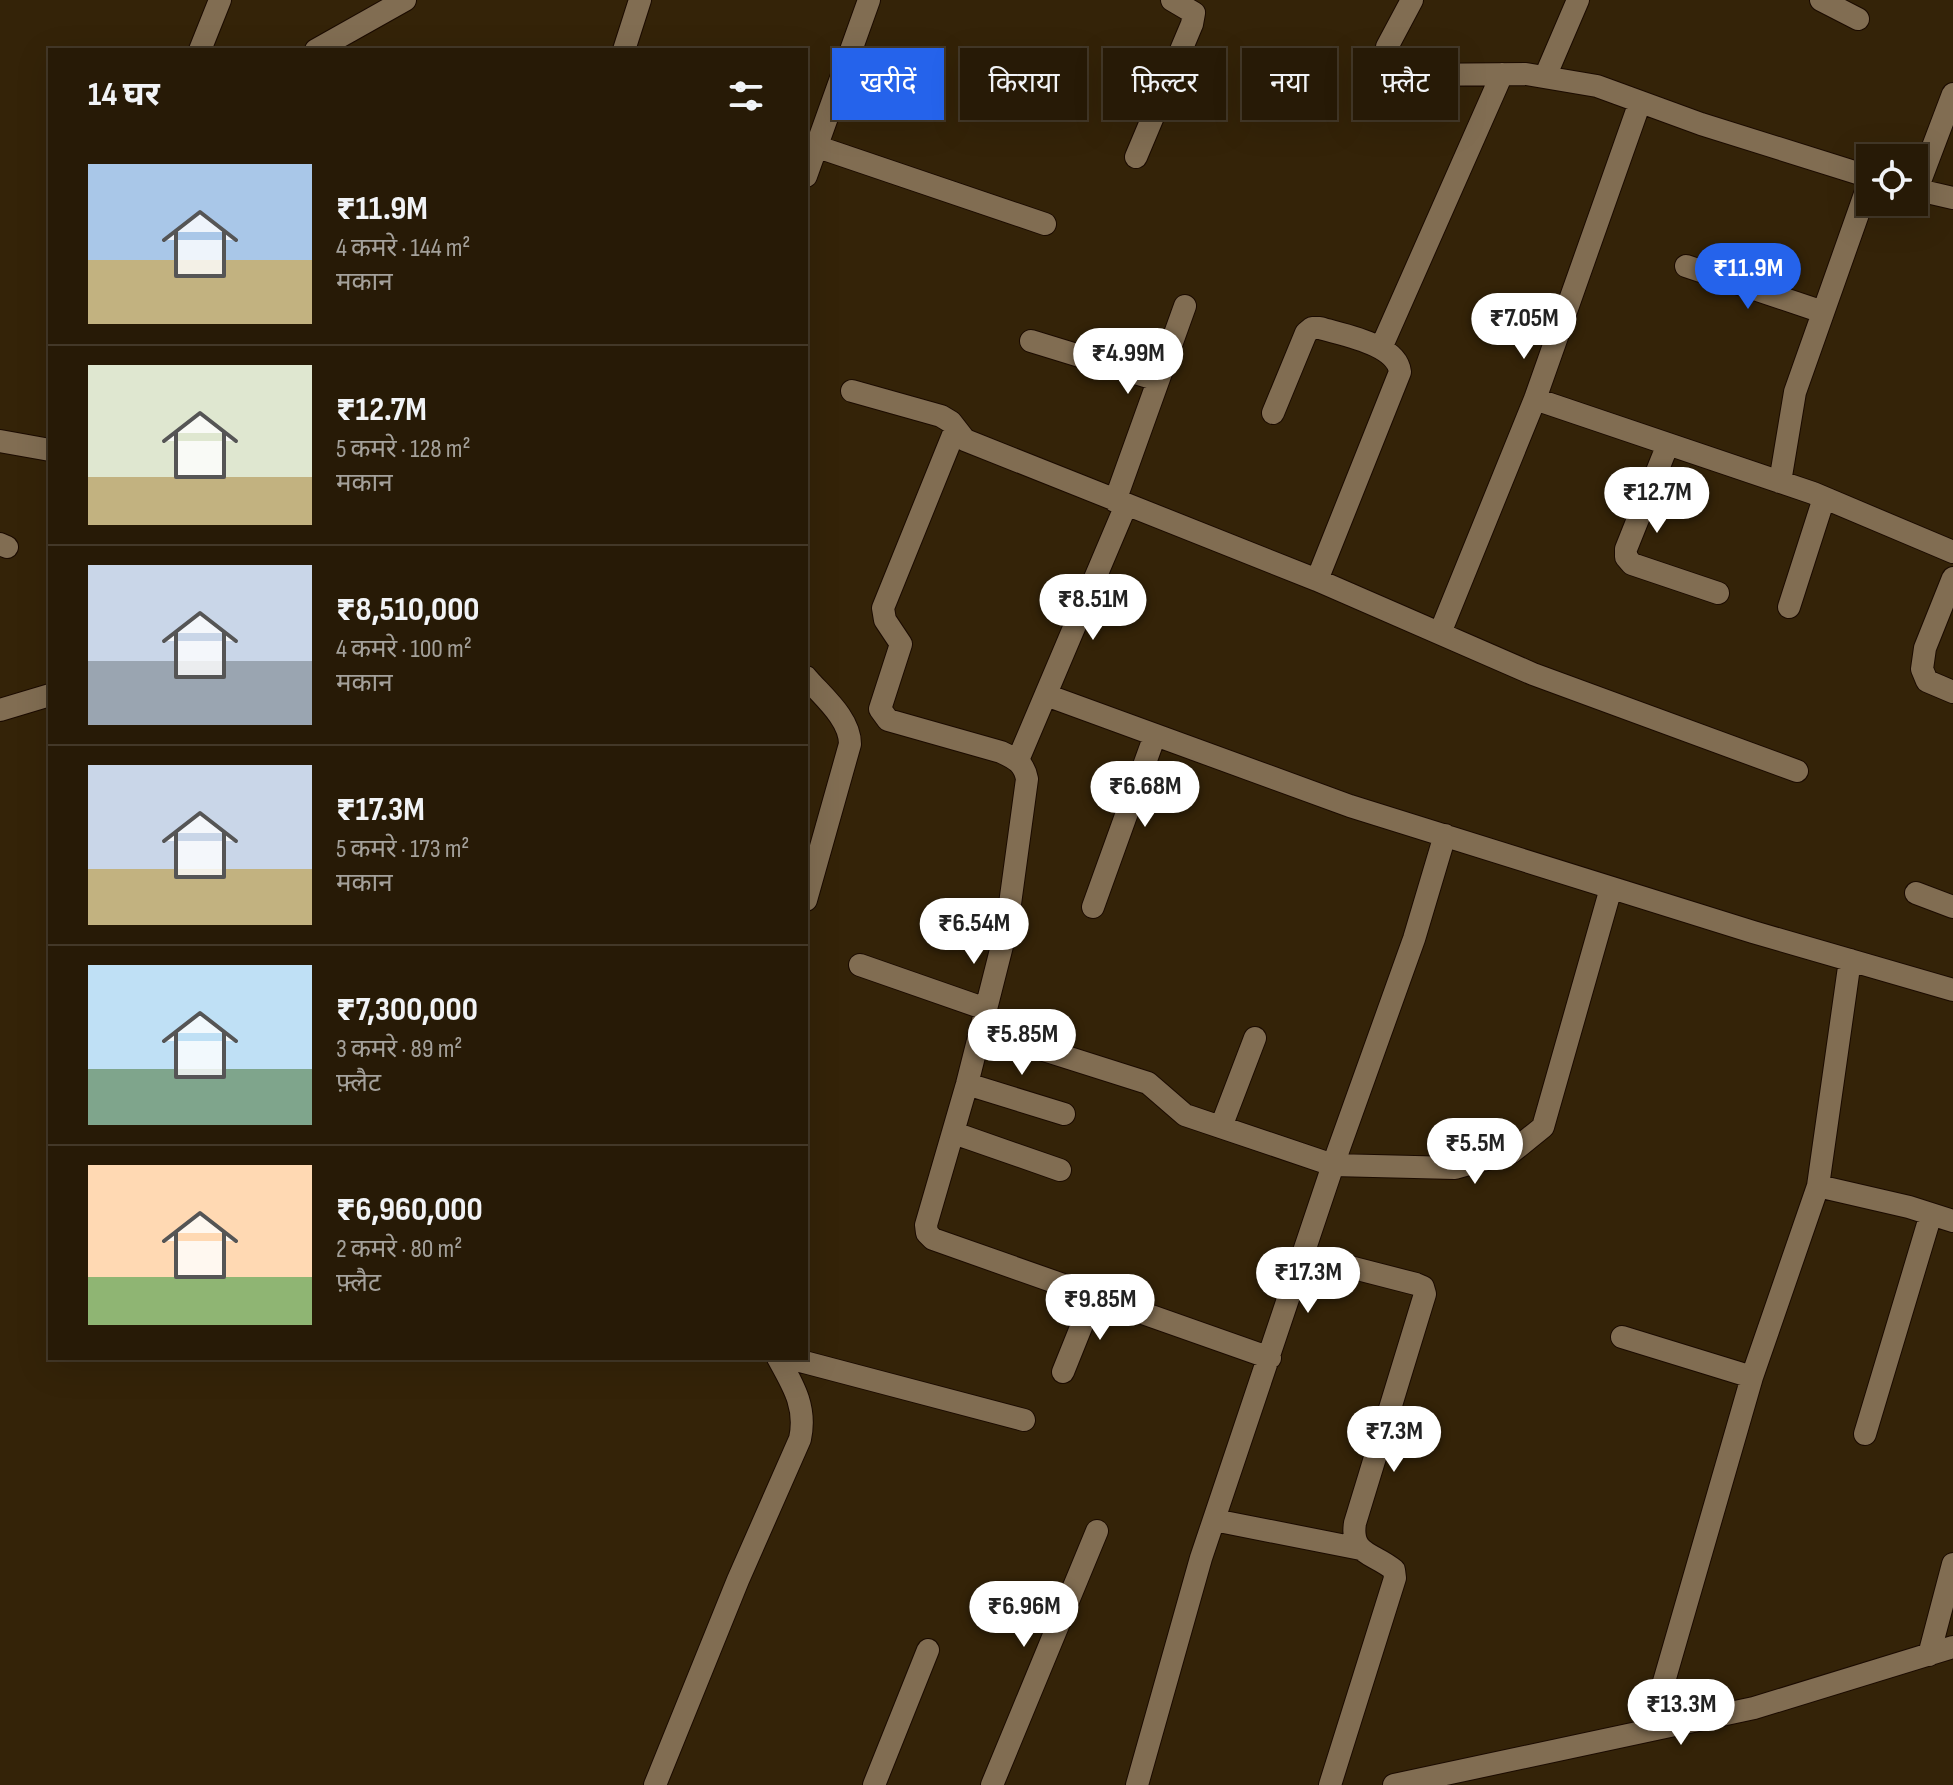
<!DOCTYPE html>
<html lang="hi">
<meta charset="utf-8">
<style>
:root{--surface:#271a06;--page:#332714;--text:#f1f3f6;--muted:#a4a19b;--line:#433828;--accent:#2563eb}
body{margin:0;font-family:"Sofia Sans Condensed","Noto Sans Devanagari",sans-serif;background:var(--page);color:var(--text);height:100vh;display:flex;flex-direction:column;font-size:30px;white-space:nowrap}
*{box-sizing:border-box;margin:0}
p{font-size:26px;color:var(--muted)}
.icon{flex:none;width:44px;height:44px;fill:none;stroke:currentColor;stroke-width:2;stroke-linecap:round;stroke-linejoin:round}
.map{position:relative;flex:1;overflow:hidden}
.drawer{position:absolute;left:48px;top:48px;width:760px;height:1312px;display:flex;flex-direction:column;background:var(--surface);border-radius:0px;box-shadow:0 8px 32px #0002,0 0 0 2px var(--line)}
.drawer>*{flex:none}
.top-card{position:absolute;left:832px;top:48px;width:760px;height:72px;display:flex;gap:16px}
.fabs{position:absolute;left:1856px;top:144px;display:grid;gap:16px}
.fabs a{display:grid;place-items:center;width:72px;height:72px;border-radius:0px;background:var(--surface);box-shadow:0 8px 32px #0002,0 0 0 2px var(--line);font-size:40px}
.price{position:absolute;translate:-50% -68px;padding:0 18px;border-radius:28px;background:#fff;color:#222;font-size:26px;line-height:52px;filter:drop-shadow(0 2px 4px #0008)}
.price::after{content:'';position:absolute;left:50%;top:48px;width:24px;height:18px;margin-left:-12px;background:inherit;clip-path:polygon(0 0,100% 0,50% 100%)}
.price.on{background:var(--accent);color:#fff}
ul{padding:0;list-style:none}
li{display:flex;align-items:center;gap:24px;height:200px;padding:0 40px}
li+li{border-top:2px solid var(--line)}
li span{display:grid;place-items:center;flex:none;width:224px;height:160px;border-radius:0px;color:#555}
li>.icon{margin-inline-start:auto}
span .icon{width:96px;height:96px;fill:#fffc;stroke-width:1}
li b{font-size:34px}
h2{display:flex;justify-content:space-between;align-items:center;height:96px;padding:0 40px;font-size:34px}
.pill{padding:0 28px;border-radius:0px;background:var(--surface);box-shadow:0 8px 32px #0002,0 0 0 2px var(--line);font-size:28px;line-height:72px}
.pill.on{background:var(--accent);color:#fff}
.map>svg:first-child{display:block}
.lines{fill:none;stroke-linecap:round;stroke-linejoin:round}
.minor-casing{stroke:#1b0b00;stroke-width:24}
.minor{stroke:#816d52;stroke-width:22}
</style>
<div class="map">
<svg width="1953" height="1785" viewBox="0 0 1953 1785">
<rect width="100%" height="100%" fill="#342308"/>
<g class="lines">
<defs>
<path id="minor" d="M1412 0 1387 47 1386 54 1393 69 1405 75 1526 74 1597 86 1701 124 1870 177
M1821 0 1858 19
M200 50 220 0
M316 50 405 0
M624 50 640 0
M1545 77 1578 0
M818 147 1045 224
M1136 157 1192 24 1194 13 1172 0
M806 176 869 0
M1914 189 1953 198
M1917 189 1953 94
M1686 266 1823 312
M1031 341 1158 380
M1381 348 1502 74
M852 391 941 416 951 422 965 440 1317 580 1533 674 1797 771
M1535 399 1813 493 1953 552
M1273 413 1306 333 1312 328H1320C1343 335 1397 344 1400 372L1317 580
M955 430 883 608 885 620 901 644 880 709 888 720 1001 752C1016 759 1024 763 1027 779L1007 926 967 1084 926 1225 927 1233 933 1239 1270 1358
M0 441 50 450
M1668 444 1626 549V557L1632 564 1718 593
M1780 482 1795 392 1870 180
M1115 501 1185 306
M0 544 7 547
M1953 578 1925 648 1922 669 1927 681 1953 692
M1789 607 1824 498
M1440 633 1535 399 1640 102
M806 677C822 696 850 718 850 744L806 900
M1046 695 1350 806 1753 932 1953 990
M0 710 50 695
M1018 760 1126 505
M1916 893 1953 907
M1093 907 1155 735
M860 965 986 1009
M981 1030 1148 1083 1185 1115 1333 1165 1455 1168 1512 1152 1543 1127 1611 888
M967 1084 1064 1114
M1221 1127 1255 1038
M954 1133 1060 1170
M1818 1186 1909 1207 1953 1221
M1303 1255 1416 1284 1423 1287 1425 1294 1355 1523C1350 1555 1374 1553 1394 1570L1395 1578 1330 1785
M1622 1337 1752 1377
M789 1358 1024 1420
M1063 1372 1094 1295
M1865 1434 1931 1214
M1214 1520 1361 1549
M1929 1655 1953 1564
M1650 1730 1752 1377 1818 1186 1850 960
M655 1785 738 1580 800 1439C807 1407 793 1385 778 1358
M874 1785 928 1650
M992 1785 1097 1531
M1137 1785 1201 1558 1333 1165 1414 939 1445 835
M1394 1785 1754 1708 1953 1647"/>
</defs>
<use href="#minor" class="minor-casing"/>
<use href="#minor" class="minor"/>
</g>
</svg>
<div class="fabs">
<a><svg class="icon" aria-label="locate" viewBox="0 0 24 24"><circle cx="12" cy="12" r="6"/><path d="M12 2v4M12 18v4M2 12h4M18 12h4"/></svg></a>
</div>
<b class="price on" style="left:1748px;top:311px">₹11.9M</b>
<b class="price" style="left:1524px;top:361px">₹7.05M</b>
<b class="price" style="left:1128px;top:396px">₹4.99M</b>
<b class="price" style="left:1657px;top:535px">₹12.7M</b>
<b class="price" style="left:1093px;top:642px">₹8.51M</b>
<b class="price" style="left:1145px;top:829px">₹6.68M</b>
<b class="price" style="left:974px;top:966px">₹6.54M</b>
<b class="price" style="left:1022px;top:1077px">₹5.85M</b>
<b class="price" style="left:1475px;top:1186px">₹5.5M</b>
<b class="price" style="left:1308px;top:1315px">₹17.3M</b>
<b class="price" style="left:1100px;top:1342px">₹9.85M</b>
<b class="price" style="left:1394px;top:1474px">₹7.3M</b>
<b class="price" style="left:1024px;top:1649px">₹6.96M</b>
<b class="price" style="left:1681px;top:1747px">₹13.3M</b>
<div class="top-card">
<a class="pill on">खरीदें</a>
<a class="pill">किराया</a>
<a class="pill">फ़िल्टर</a>
<a class="pill">नया</a>
<a class="pill">फ़्लैट</a>
</div>
<section class="drawer">
<h2>14 घर<svg class="icon" aria-label="filters" viewBox="0 0 24 24"><path d="M4 7h16M4 17h16"/><circle cx="9" cy="7" r="2"/><circle cx="15" cy="17" r="2"/></svg></h2>
<ul>
<li><span style="background:linear-gradient(#a9c7e8 60%,#c2b280 0)"><svg class="icon" aria-label="home" viewBox="0 0 24 24"><path d="M3 11l9-7 9 7M6 9v11h12V9"/></svg></span><div><b>₹11.9M</b><p>4 कमरे · 144 m²</p><p>मकान</p></div></li>
<li><span style="background:linear-gradient(#dfe7d0 70%,#c2b280 0)"><svg class="icon" aria-label="home" viewBox="0 0 24 24"><path d="M3 11l9-7 9 7M6 9v11h12V9"/></svg></span><div><b>₹12.7M</b><p>5 कमरे · 128 m²</p><p>मकान</p></div></li>
<li><span style="background:linear-gradient(#c9d6e8 60%,#9aa5b1 0)"><svg class="icon" aria-label="home" viewBox="0 0 24 24"><path d="M3 11l9-7 9 7M6 9v11h12V9"/></svg></span><div><b>₹8,510,000</b><p>4 कमरे · 100 m²</p><p>मकान</p></div></li>
<li><span style="background:linear-gradient(#c9d6e8 65%,#c2b280 0)"><svg class="icon" aria-label="home" viewBox="0 0 24 24"><path d="M3 11l9-7 9 7M6 9v11h12V9"/></svg></span><div><b>₹17.3M</b><p>5 कमरे · 173 m²</p><p>मकान</p></div></li>
<li><span style="background:linear-gradient(#bfe0f5 65%,#7fa58c 0)"><svg class="icon" aria-label="home" viewBox="0 0 24 24"><path d="M3 11l9-7 9 7M6 9v11h12V9"/></svg></span><div><b>₹7,300,000</b><p>3 कमरे · 89 m²</p><p>फ़्लैट</p></div></li>
<li><span style="background:linear-gradient(#ffd9b3 70%,#8fb573 0)"><svg class="icon" aria-label="home" viewBox="0 0 24 24"><path d="M3 11l9-7 9 7M6 9v11h12V9"/></svg></span><div><b>₹6,960,000</b><p>2 कमरे · 80 m²</p><p>फ़्लैट</p></div></li>
</ul>
</section>
</div>
